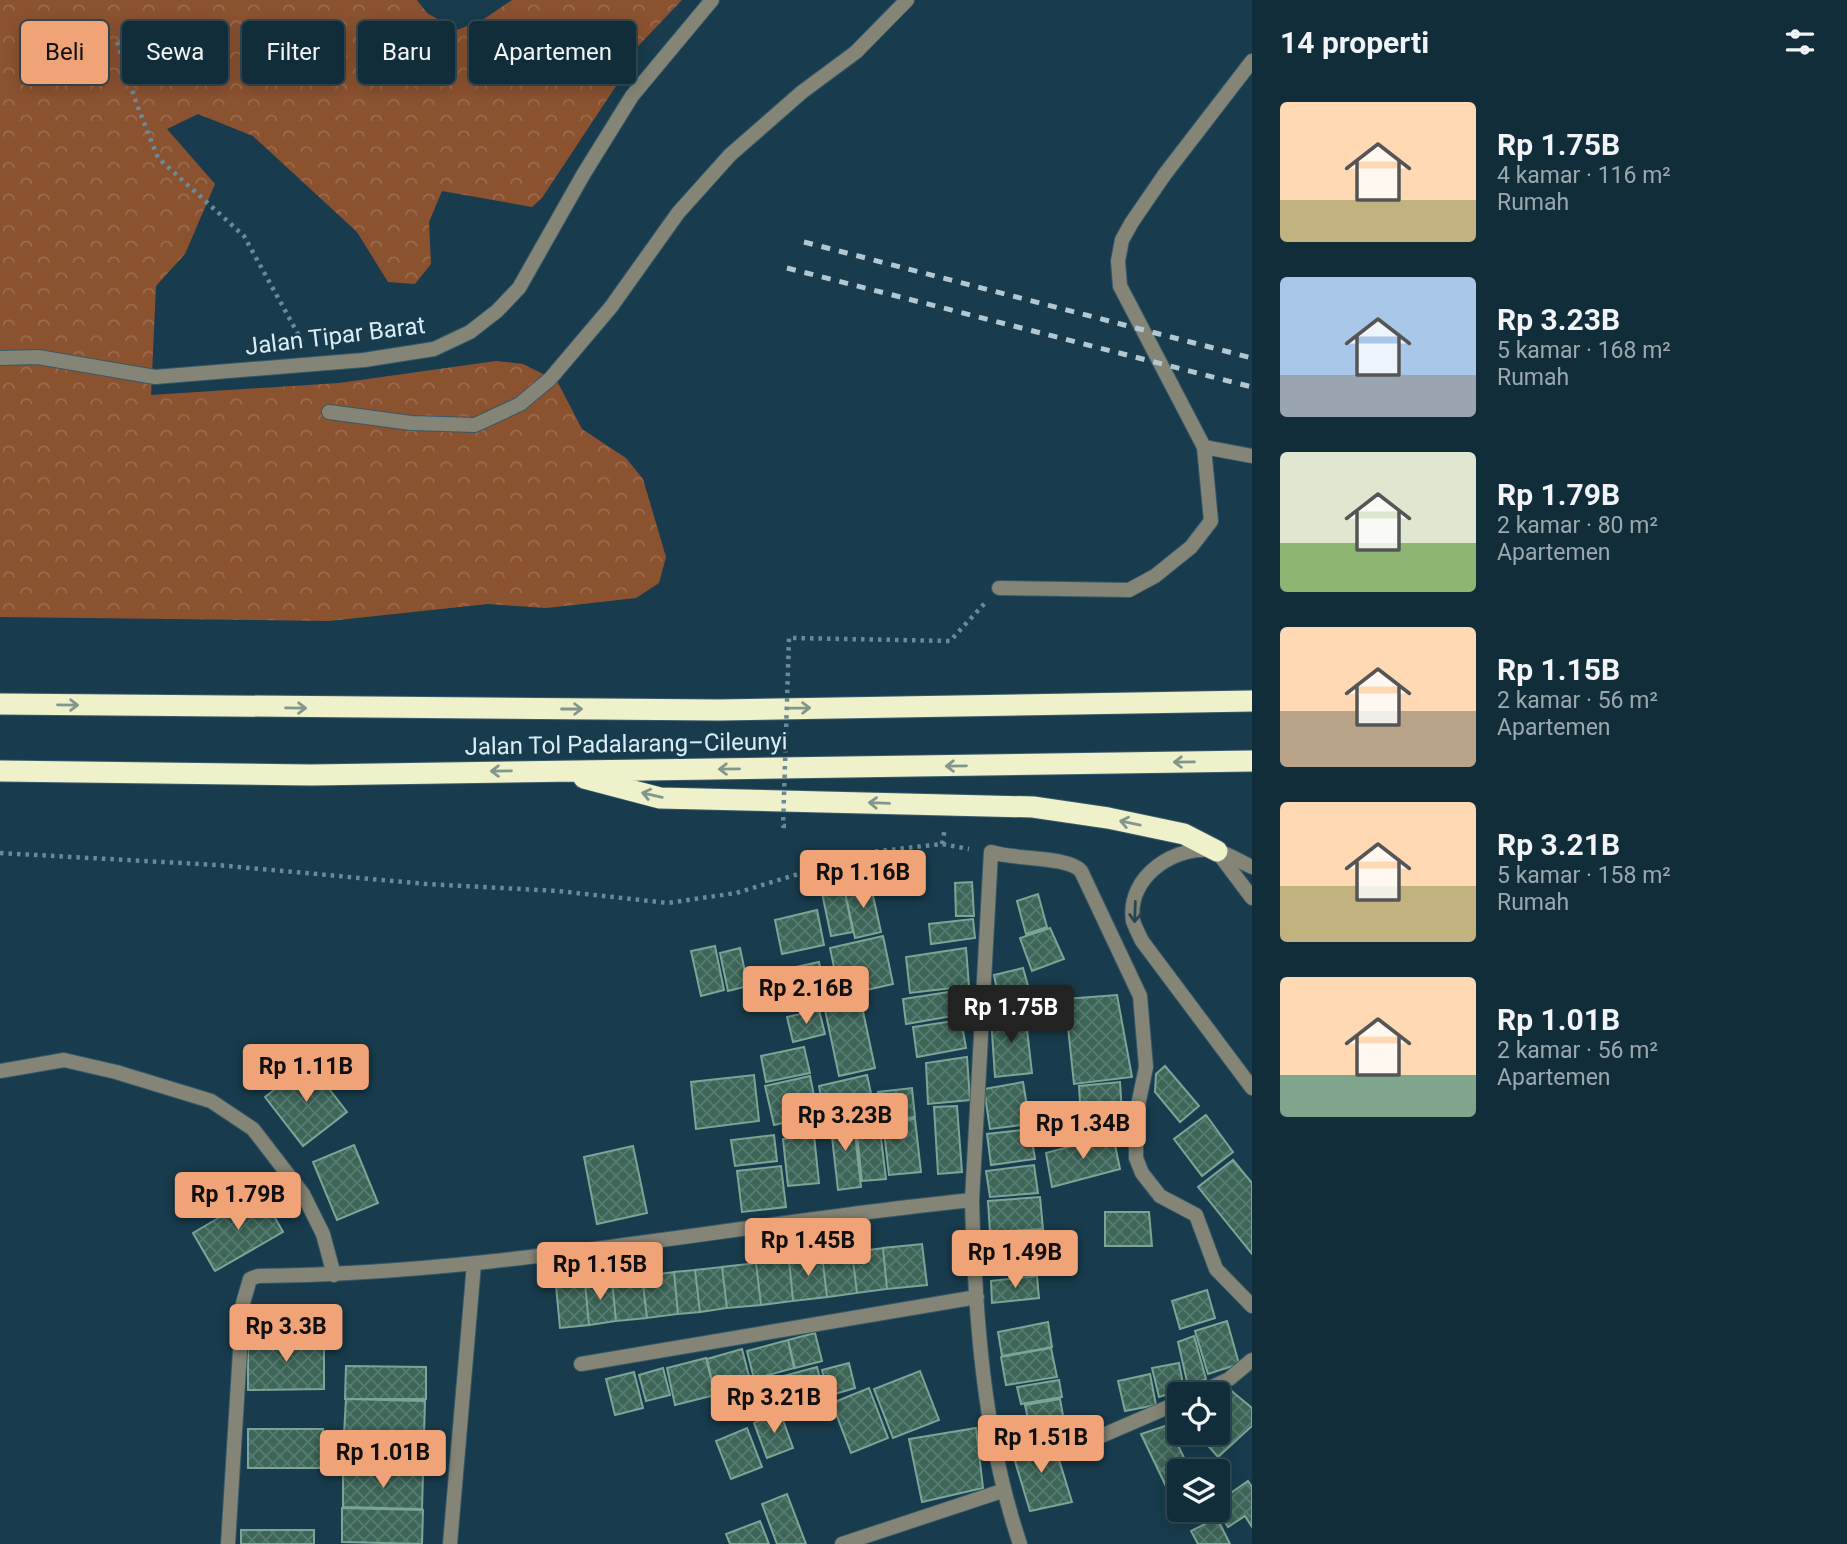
<!DOCTYPE html>
<html lang="id">
<meta charset="utf-8">
<style>
:root{--surface:#122d3a;--page:#1b3542;--text:#f1f3f6;--muted:#9ca8af;--line:#314954;--accent:#efa377}
body{margin:0;font-family:Roboto,sans-serif;background:var(--page);color:var(--text);height:100vh;display:flex;flex-direction:column;font-size:26px;white-space:nowrap}
*{box-sizing:border-box;margin:0}
p{font-size:23px;color:var(--muted)}
.icon{flex:none;width:38px;height:38px;fill:none;stroke:currentColor;stroke-width:2;stroke-linecap:round;stroke-linejoin:round}
.map{position:relative;flex:1;overflow:hidden}
.side{display:flex;flex-direction:column;background:var(--surface);width:595px}
.side>*{flex:none}
.hud{position:absolute;left:21px;top:21px;width:665px;height:63px;display:flex;gap:14px}
.controls{position:absolute;left:1167px;top:1382px;display:grid;gap:14px}
.controls a{display:grid;place-items:center;width:63px;height:63px;border-radius:7px;background:var(--surface);box-shadow:0 4px 18px #0003,0 0 0 2px var(--line);font-size:35px}
.price{position:absolute;translate:-50% -60px;padding:0 16px;border-radius:7px;background:var(--accent);color:#111;font-size:23px;line-height:46px;filter:drop-shadow(0 2px 4px #0008)}
.price::after{content:'';position:absolute;left:50%;top:42px;width:21px;height:16px;margin-left:-10px;background:inherit;clip-path:polygon(0 0,100% 0,50% 100%)}
.price.on{background:#222;color:#fff}
ul{padding:0;list-style:none}
li{display:flex;align-items:center;gap:21px;height:175px;padding:0 28px}
li span{display:grid;place-items:center;flex:none;width:196px;height:140px;border-radius:7px;color:#555}
li>.icon{margin-inline-start:auto}
span .icon{width:84px;height:84px;fill:#fffc;stroke-width:1}
li b{font-size:30px}
h2{display:flex;justify-content:space-between;align-items:center;height:84px;padding:0 28px;font-size:30px}
.chip{padding:0 24px;border-radius:7px;background:var(--surface);box-shadow:0 4px 18px #0003,0 0 0 2px var(--line);font-size:24px;line-height:63px}
.chip.on{background:var(--accent);color:#111}
main{display:flex;flex:1;min-height:0}
.map>svg:first-child{display:block}
.forest{fill:url(#forest-crowns)}
.building{fill:url(#building-cross-hatch);stroke:#7ba596;stroke-width:2}
.lines{fill:none;stroke-linecap:round;stroke-linejoin:round}
.service-casing{stroke:#375868;stroke-width:16}
.minor-casing{stroke:#375868;stroke-width:16}
.tertiary-casing{stroke:#375868;stroke-width:16}
.motorway-casing{stroke:#375868;stroke-width:23}
.path{stroke:#6c8997;stroke-width:4.5;stroke-dasharray:3.5 5;stroke-linecap:butt}
.service{stroke:#848576;stroke-width:14}
.minor{stroke:#848576;stroke-width:14}
.tertiary{stroke:#848576;stroke-width:14}
.motorway{stroke:#eef1ca;stroke-width:21}
.rail{stroke:#b1c8d3;stroke-width:5;stroke-dasharray:9 9;stroke-linecap:butt}
.path-bridge{stroke:#6c8997;stroke-width:4.5;stroke-dasharray:3.5 5;stroke-linecap:butt}
.oneway{stroke:#83968c}
.oneway2{stroke:#284753}
.labels{text-anchor:middle;dominant-baseline:central;stroke-width:5;stroke-linejoin:round;paint-order:stroke}
.street-label{font-size:24px;fill:#d9edf7;stroke:#183c4d}
</style>
<main>
<div class="map">
<svg width="1252" height="1544" viewBox="0 0 1252 1544">
<defs>
<pattern id="forest-crowns" width="20" height="18" patternUnits="userSpaceOnUse" patternTransform="scale(1.75)"><rect width="20" height="18" fill="#8b5230"/><path d="M2 6a3 3 0 1 1 6 0M12 15a3 3 0 1 1 6 0" fill="none" stroke="#9b6b4f"/></pattern>
<pattern id="building-cross-hatch" width="8" height="8" patternUnits="userSpaceOnUse" patternTransform="scale(1.75)"><rect width="8" height="8" fill="#3d6558"/><path d="M0 0l8 8M0 8l8-8" fill="none" stroke="#587b71"/></pattern>
</defs>
<rect width="100%" height="100%" fill="#183c4d"/>
<path class="forest" d="M0 0H417L427 13 457 30 484 19 512 0H682L621 64 620 80 542 198 532 207 442 191 429 222 431 264 415 284 388 282 357 232 253 136 198 114 167 129 215 184 185 254 156 286 151 395 339 383 496 361 523 364 557 381 582 429 626 458 643 479 666 557 659 583 636 598 583 604 546 608 488 604 329 621 0 617Z"/>
<path class="building" d="M870 882 881 932 855 938 844 888Z
M972 882 974 916H956L955 883Z
M844 888 853 932 831 936 822 893Z
M1038 894 1047 927 1026 934 1017 901Z
M817 910 824 945 782 954 775 920Z
M973 919 975 938 931 944 929 924Z
M1050 928 1064 959 1032 971 1020 938Z
M883 936 893 984 840 996 830 948Z
M715 946 724 990 701 996 691 951Z
M740 948 748 986 728 991 720 953Z
M966 948 969 986 910 993 906 957Z
M819 962 827 1000 790 1008 782 970Z
M1023 968 1032 1000 1000 1006 994 975Z
M962 990 964 1014 906 1024 903 999Z
M1117 995 1132 1077 1074 1084 1065 999Z
M861 1002 875 1068 839 1076 825 1010Z
M819 1010 825 1034 793 1042 787 1017Z
M1025 1012 1032 1073 995 1077 991 1018Z
M961 1020 966 1048 917 1057 913 1027Z
M804 1047 810 1073 766 1082 761 1056Z
M967 1057 970 1100 928 1104 926 1063Z
M309 1063 347 1112 303 1146 265 1097Z
M1165 1066 1199 1106 1180 1122 1155 1092 1156 1074Z
M754 1075 759 1121 696 1129 691 1082Z
M867 1075 872 1098 823 1108 819 1086Z
M810 1076 818 1115 774 1125 765 1086Z
M1023 1082 1030 1124 990 1129 984 1089Z
M1120 1082 1123 1131 1082 1133 1079 1086Z
M912 1088 915 1117 881 1121 878 1092Z
M957 1106 962 1172 938 1174 934 1107Z
M878 1113 886 1179 862 1181 855 1115Z
M1206 1115 1233 1152 1202 1176 1174 1139Z
M853 1116 861 1187 838 1190 830 1119Z
M915 1119 921 1172 889 1175 883 1123Z
M1030 1129 1035 1159 991 1165 987 1134Z
M774 1135 777 1161 735 1166 731 1140Z
M814 1135 819 1183 788 1186 783 1139Z
M1113 1135 1120 1169 1052 1187 1046 1153Z
M354 1145 378 1203 337 1220 313 1162Z
M633 1146 647 1213 597 1224 584 1157Z
M1233 1160 1252 1183V1254L1198 1187Z
M1034 1165 1038 1193 990 1197 986 1171Z
M781 1166 786 1207 742 1212 737 1171Z
M261 1193 283 1232 215 1271 193 1233Z
M1040 1197 1043 1229 990 1232 988 1201Z
M1105 1212H1149L1152 1246H1105Z
M922 1244 927 1285 887 1289 883 1248Z
M883 1248 887 1289 857 1293 852 1252Z
M852 1252 857 1293 827 1297 822 1255Z
M822 1255 827 1297 793 1301 789 1259Z
M789 1259 793 1301 761 1305 756 1263Z
M756 1263 761 1305 727 1308 722 1267Z
M722 1267 727 1308 700 1312 695 1270Z
M695 1270 700 1312 678 1314 674 1272Z
M674 1272 678 1314 647 1318 642 1276Z
M642 1276 647 1318 616 1321 612 1280Z
M1037 1276 1039 1298 992 1303 991 1281Z
M612 1280 616 1321 589 1325 585 1283Z
M585 1283 589 1325 560 1328 556 1286Z
M1207 1290 1215 1318 1180 1329 1172 1301Z
M1227 1321 1239 1364 1208 1374 1195 1331Z
M1048 1322 1052 1347 1002 1356 998 1332Z
M815 1333 822 1361 795 1368 788 1340Z
M1194 1336 1206 1379 1188 1386 1178 1342Z
M248 1339H324V1389L248 1390Z
M788 1340 794 1368 754 1379 747 1351Z
M1051 1348 1057 1377 1006 1385 1001 1357Z
M742 1349 751 1384 715 1393 707 1359Z
M706 1358 715 1395 675 1405 667 1368Z
M849 1363 855 1388 828 1396 822 1370Z
M1179 1363 1184 1389 1159 1397 1152 1368Z
M346 1366 426 1367V1399H345Z
M817 1367 825 1398 765 1414 757 1383Z
M663 1368 670 1395 646 1401 639 1375Z
M920 1371 939 1420 893 1438 874 1389Z
M634 1372 643 1408 615 1415 606 1379Z
M1150 1374 1156 1405 1125 1411 1118 1381Z
M1059 1380 1062 1397 1021 1404 1017 1387Z
M869 1388 888 1438 851 1453 832 1403Z
M1228 1388 1252 1408V1426L1218 1457 1197 1433H1218V1396Z
M346 1399 425 1401 424 1435 344 1434Z
M1060 1399 1066 1432 1032 1438 1025 1405Z
M780 1412 793 1448 767 1458 754 1423Z
M1168 1425 1191 1472H1180V1499L1173 1501 1141 1434Z
M747 1428 762 1467 731 1479 716 1441Z
M976 1428 983 1488 922 1502 909 1439Z
M248 1429H323L322 1468H248Z
M344 1435 424 1437 423 1473 344 1472Z
M1053 1440 1072 1502 1030 1511 1011 1448Z
M343 1472 423 1474 422 1509 343 1507Z
M1248 1481 1252 1487V1527L1245 1516 1228 1527 1218 1510V1502Z
M787 1494 806 1544H777L762 1504Z
M342 1508 423 1510 422 1544 342 1542Z
M1217 1518 1230 1544H1198L1191 1531Z
M760 1521 769 1544H730L726 1534Z
M241 1530H314V1544H241Z"/>
<g class="lines">
<defs>
<path id="service" d="M329 412 411 423 475 425 520 404 550 379 611 307 678 213 730 155 802 92 856 52 907 0
M999 588 1129 590 1155 576 1191 547 1211 521 1204 447
M1219 854 1252 898
M1252 867C1241 862 1229 854 1217 851 1177 843 1126 876 1133 921 1135 927 1139 935 1142 941L1252 1088"/>
<path id="minor" d="M1252 61 1165 174 1132 222 1122 240 1118 261 1120 286 1204 447 1252 456
M0 1071 64 1060 116 1072 211 1101 253 1129 303 1194 323 1234 334 1275
M581 1364 977 1297
M1195 1395 1229 1379 1252 1360
M1101 1436 1180 1402
M228 1544 243 1303 250 1279 258 1276C498 1274 734 1224 972 1200
M450 1544 474 1264
M842 1544 1002 1491
M1020 1544C983 1434 975 1316 972 1200L991 852C1016 860 1067 856 1081 871L1140 996 1146 1067 1136 1115V1158L1142 1173 1160 1196 1196 1215 1216 1269 1252 1306"/>
<path id="tertiary" d="M0 358 38 357 155 377 364 360 434 349 470 332 497 311 519 288 583 175 632 96 712 0"/>
<path id="motorway" d="M0 704 719 710 1252 701
M0 771 311 775 1252 761
M584 778 660 798 1033 807 1108 818 1184 834 1217 851"/>
</defs>
<use href="#service" class="service-casing"/>
<use href="#minor" class="minor-casing"/>
<use href="#tertiary" class="tertiary-casing"/>
<use href="#motorway" class="motorway-casing"/>
<path class="path" d="M117 42 137 105 158 158 244 236 303 343
M793 638 950 641 985 603
M942 844 945 828
M0 853 217 865 426 884 558 891 668 903 736 893 871 852 942 844 969 849"/>
<use href="#service" class="service"/>
<use href="#minor" class="minor"/>
<use href="#tertiary" class="tertiary"/>
<use href="#motorway" class="motorway"/>
<path class="rail" d="M804 242 1252 358
M787 268 1252 387"/>
<path class="path-bridge" d="M786 826H783L789 638H793"/>
</g>
<defs><path id="oneway-shaft" d="M-6 0H5M1.5-3L5.5 0L1.5 3" fill="none" stroke-width="1.6" stroke-linecap="round" stroke-linejoin="round" transform="scale(1.75)"/></defs>
<g class="oneway">
<use href="#oneway-shaft" transform="translate(68 705) rotate(1)"/>
<use href="#oneway-shaft" transform="translate(296 708) rotate(1)"/>
<use href="#oneway-shaft" transform="translate(800 708) rotate(-1)"/>
<use href="#oneway-shaft" transform="translate(572 709)"/>
<use href="#oneway-shaft" transform="translate(1184 762) rotate(179)"/>
<use href="#oneway-shaft" transform="translate(956 766) rotate(179)"/>
<use href="#oneway-shaft" transform="translate(729 769) rotate(179)"/>
<use href="#oneway-shaft" transform="translate(501 771) rotate(179)"/>
<use href="#oneway-shaft" transform="translate(652 795) rotate(-167)"/>
<use href="#oneway-shaft" transform="translate(879 803) rotate(-178)"/>
<use href="#oneway-shaft" transform="translate(1130 823) rotate(-168)"/>
</g>
<use class="oneway2" href="#oneway-shaft" transform="translate(1135 912) rotate(92)"/>
<g class="labels">
<g class="street-label">
<text transform="translate(335 336) rotate(-7)">Jalan Tipar Barat</text>
<text transform="translate(626 744) rotate(-1)">Jalan Tol Padalarang–Cileunyi</text>
</g>
</g>
</svg>
<div class="controls">
<a><svg class="icon" aria-label="locate" viewBox="0 0 24 24"><circle cx="12" cy="12" r="6"/><path d="M12 2v4M12 18v4M2 12h4M18 12h4"/></svg></a>
<a><svg class="icon" aria-label="layers" viewBox="0 0 24 24"><path d="M12 4l9 5-9 5-9-5zM3 14l9 5 9-5"/></svg></a>
</div>
<b class="price" style="left:863px;top:910px">Rp 1.16B</b>
<b class="price" style="left:806px;top:1026px">Rp 2.16B</b>
<b class="price on" style="left:1011px;top:1045px">Rp 1.75B</b>
<b class="price" style="left:306px;top:1104px">Rp 1.11B</b>
<b class="price" style="left:845px;top:1153px">Rp 3.23B</b>
<b class="price" style="left:1083px;top:1161px">Rp 1.34B</b>
<b class="price" style="left:238px;top:1232px">Rp 1.79B</b>
<b class="price" style="left:808px;top:1278px">Rp 1.45B</b>
<b class="price" style="left:1015px;top:1290px">Rp 1.49B</b>
<b class="price" style="left:600px;top:1302px">Rp 1.15B</b>
<b class="price" style="left:286px;top:1364px">Rp 3.3B</b>
<b class="price" style="left:774px;top:1435px">Rp 3.21B</b>
<b class="price" style="left:1041px;top:1475px">Rp 1.51B</b>
<b class="price" style="left:383px;top:1490px">Rp 1.01B</b>
<div class="hud">
<a class="chip on">Beli</a>
<a class="chip">Sewa</a>
<a class="chip">Filter</a>
<a class="chip">Baru</a>
<a class="chip">Apartemen</a>
</div>
</div>
<section class="side">
<h2>14 properti<svg class="icon" aria-label="filters" viewBox="0 0 24 24"><path d="M4 7h16M4 17h16"/><circle cx="9" cy="7" r="2"/><circle cx="15" cy="17" r="2"/></svg></h2>
<ul>
<li><span style="background:linear-gradient(#ffd9b3 70%,#c2b280 0)"><svg class="icon" aria-label="home" viewBox="0 0 24 24"><path d="M3 11l9-7 9 7M6 9v11h12V9"/></svg></span><div><b>Rp 1.75B</b><p>4 kamar · 116 m²</p><p>Rumah</p></div></li>
<li><span style="background:linear-gradient(#a9c7e8 70%,#9aa5b1 0)"><svg class="icon" aria-label="home" viewBox="0 0 24 24"><path d="M3 11l9-7 9 7M6 9v11h12V9"/></svg></span><div><b>Rp 3.23B</b><p>5 kamar · 168 m²</p><p>Rumah</p></div></li>
<li><span style="background:linear-gradient(#dfe7d0 65%,#8fb573 0)"><svg class="icon" aria-label="home" viewBox="0 0 24 24"><path d="M3 11l9-7 9 7M6 9v11h12V9"/></svg></span><div><b>Rp 1.79B</b><p>2 kamar · 80 m²</p><p>Apartemen</p></div></li>
<li><span style="background:linear-gradient(#ffd9b3 60%,#b9a48a 0)"><svg class="icon" aria-label="home" viewBox="0 0 24 24"><path d="M3 11l9-7 9 7M6 9v11h12V9"/></svg></span><div><b>Rp 1.15B</b><p>2 kamar · 56 m²</p><p>Apartemen</p></div></li>
<li><span style="background:linear-gradient(#ffd9b3 60%,#c2b280 0)"><svg class="icon" aria-label="home" viewBox="0 0 24 24"><path d="M3 11l9-7 9 7M6 9v11h12V9"/></svg></span><div><b>Rp 3.21B</b><p>5 kamar · 158 m²</p><p>Rumah</p></div></li>
<li><span style="background:linear-gradient(#ffd9b3 70%,#7fa58c 0)"><svg class="icon" aria-label="home" viewBox="0 0 24 24"><path d="M3 11l9-7 9 7M6 9v11h12V9"/></svg></span><div><b>Rp 1.01B</b><p>2 kamar · 56 m²</p><p>Apartemen</p></div></li>
</ul>
</section>
</main>
